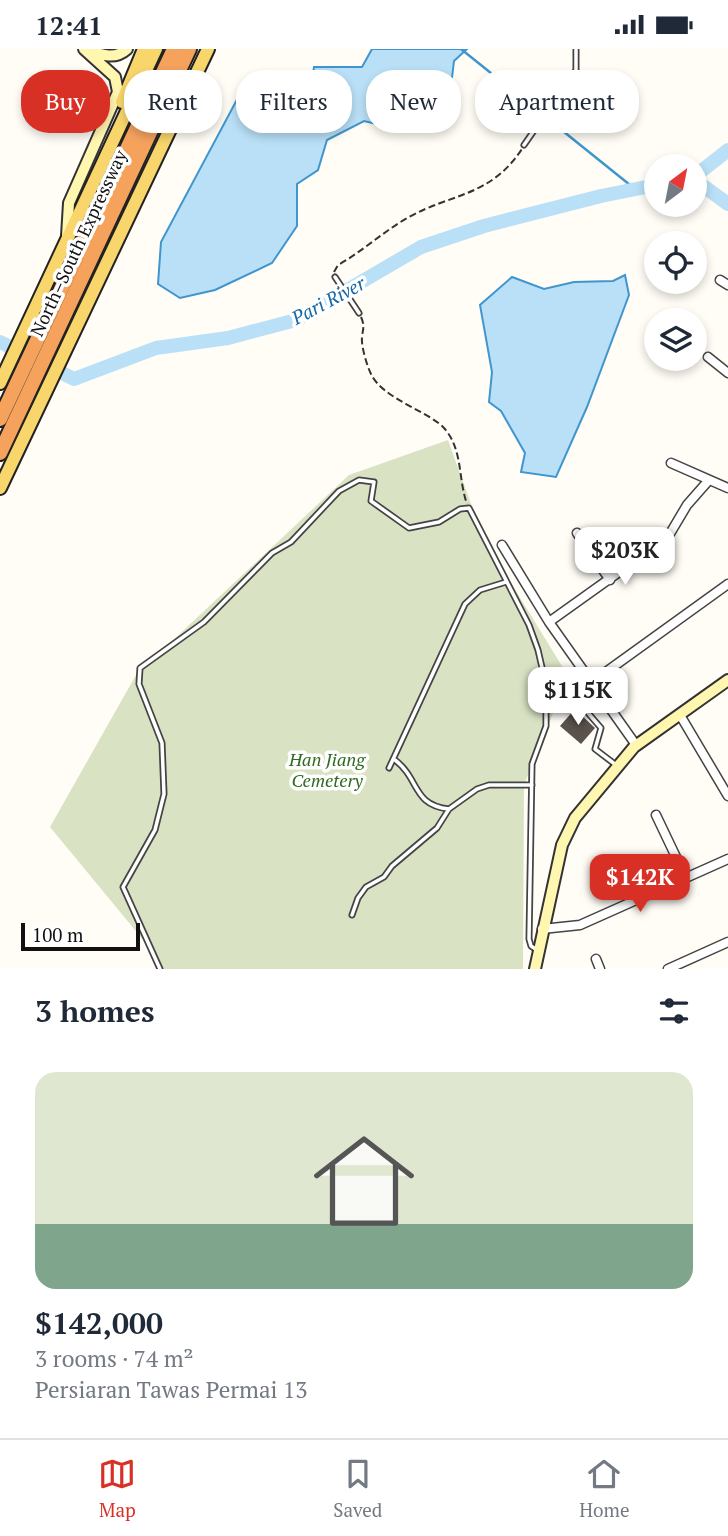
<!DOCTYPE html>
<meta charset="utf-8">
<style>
:root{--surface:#fff;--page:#f2f2f3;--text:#1f2937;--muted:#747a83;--line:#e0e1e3;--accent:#d93025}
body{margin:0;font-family:"PT Serif",serif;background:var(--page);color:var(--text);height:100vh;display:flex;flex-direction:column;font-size:26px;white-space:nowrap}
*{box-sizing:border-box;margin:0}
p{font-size:23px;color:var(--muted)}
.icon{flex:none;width:38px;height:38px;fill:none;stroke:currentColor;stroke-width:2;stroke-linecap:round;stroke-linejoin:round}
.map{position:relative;height:920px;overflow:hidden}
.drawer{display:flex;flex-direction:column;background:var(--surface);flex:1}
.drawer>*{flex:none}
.top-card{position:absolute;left:21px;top:21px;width:686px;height:63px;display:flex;gap:14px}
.needle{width:46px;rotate:32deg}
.controls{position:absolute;left:644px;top:105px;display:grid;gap:14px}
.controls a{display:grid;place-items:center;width:63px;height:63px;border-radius:50%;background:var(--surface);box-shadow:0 4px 10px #0003;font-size:35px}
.scale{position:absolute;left:21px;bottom:18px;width:119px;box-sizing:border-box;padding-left:7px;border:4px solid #111;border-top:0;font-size:19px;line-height:24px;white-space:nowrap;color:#111;-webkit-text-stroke:5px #fff;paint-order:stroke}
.price{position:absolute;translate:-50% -60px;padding:0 16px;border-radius:14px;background:#fff;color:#222;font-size:23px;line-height:46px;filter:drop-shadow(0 2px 4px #0008)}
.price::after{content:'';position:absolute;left:50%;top:42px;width:21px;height:16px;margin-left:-10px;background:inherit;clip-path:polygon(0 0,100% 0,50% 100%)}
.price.selected{background:var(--accent);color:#fff}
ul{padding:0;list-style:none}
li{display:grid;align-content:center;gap:14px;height:371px;padding:0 35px}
li span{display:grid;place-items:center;height:217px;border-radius:21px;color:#555}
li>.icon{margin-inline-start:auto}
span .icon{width:126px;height:126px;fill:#fffc;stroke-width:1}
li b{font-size:30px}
h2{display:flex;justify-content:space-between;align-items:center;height:84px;padding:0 35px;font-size:30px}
.chip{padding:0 24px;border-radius:28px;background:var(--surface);box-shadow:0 4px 10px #0003;font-size:24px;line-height:63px}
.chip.selected{background:var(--accent);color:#fff}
.status{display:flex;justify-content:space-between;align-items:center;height:49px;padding:0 35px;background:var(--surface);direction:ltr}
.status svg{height:19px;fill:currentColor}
.tabs{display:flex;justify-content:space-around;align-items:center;height:98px;border-top:2px solid var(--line);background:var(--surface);font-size:19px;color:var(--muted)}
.tabs a{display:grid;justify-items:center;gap:4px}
.tabs .selected{color:var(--accent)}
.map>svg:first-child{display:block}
.cemetery{fill:#d9e3c4}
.water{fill:#b9e0f7;stroke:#3f96cf;stroke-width:2}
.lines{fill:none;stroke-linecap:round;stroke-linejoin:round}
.stream{stroke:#3f96cf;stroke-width:2.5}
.river{stroke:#b9e0f7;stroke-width:14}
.building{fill:#5a524d}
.lane-casing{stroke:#444;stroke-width:7}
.street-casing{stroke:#444;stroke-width:11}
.secondary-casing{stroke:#333;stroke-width:14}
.primary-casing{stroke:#222;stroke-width:16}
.highway-casing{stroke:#222;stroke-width:18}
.path{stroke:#333;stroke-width:2;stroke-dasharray:7 3.5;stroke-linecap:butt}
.lane{stroke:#fff;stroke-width:3.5}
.street{stroke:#fff;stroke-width:8}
.secondary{stroke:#fff6b0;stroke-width:10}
.primary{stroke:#f9d66b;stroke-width:12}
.highway{stroke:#f5a25d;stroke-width:14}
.labels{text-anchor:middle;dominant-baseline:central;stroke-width:7;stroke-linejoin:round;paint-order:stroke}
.street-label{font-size:18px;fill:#111;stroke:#fff}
.park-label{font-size:18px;font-style:italic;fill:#2f6b1f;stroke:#fff}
.water-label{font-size:19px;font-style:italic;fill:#1768a6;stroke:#fff}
</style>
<div class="status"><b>12:41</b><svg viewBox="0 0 49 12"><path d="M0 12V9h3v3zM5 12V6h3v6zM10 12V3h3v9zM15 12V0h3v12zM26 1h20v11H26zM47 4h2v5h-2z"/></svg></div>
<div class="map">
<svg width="728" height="920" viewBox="0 0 728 920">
<rect width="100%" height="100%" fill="#fffdf5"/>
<path class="cemetery" d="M448 391 483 488 568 627 524 736 523 920H163L149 898 50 778 136 626 349 426Z"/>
<path class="water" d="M372 0H467L454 12 451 37 432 66 398 80 364 72 327 91 318 121 297 135V177L272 214 215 241 180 249 158 235 161 193 249 28 266 22 297 44 311 41 314 18H362Z
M625 226 629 246 587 358 556 428 521 423 525 404 501 362 489 353 492 323 480 256 512 228 544 240 574 233 613 232Z"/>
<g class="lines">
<path class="stream" d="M461 0 635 140"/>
<path class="river" d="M695 127 728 101
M695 131 728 155
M0 293 74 330 156 299 228 289 296 271 421 198 484 177 601 147 656 136"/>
</g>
<path class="building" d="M575 660 595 679 581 695 560 677Z"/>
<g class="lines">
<defs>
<path id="lane" d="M524 96 576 21V0
M335 228 359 264
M582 657 601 679 595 700 616 716
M395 711C420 730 412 756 449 760L477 740 489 736H532
M389 719 465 555 480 541 506 533
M352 866 358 849 366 838 384 828 392 817 437 779 449 760
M160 920 123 838 155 781 164 745 162 694 139 635 140 619 204 573 272 504 291 493 339 442 359 431 374 433 371 452 409 479 439 473 460 460 469 459 529 576 538 601 546 636V677L532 715 529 890 531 897 537 901"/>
<path id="street" d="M720 231 728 236
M708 308 728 324
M671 414 728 439
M577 484 610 531
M502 496 549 573 636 696
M549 573 668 488 687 456 709 431
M592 633 728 535
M680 666 728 747
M656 766 686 829
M542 880 580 876 728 810
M596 910 600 920
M668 920 728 893"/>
<path id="secondary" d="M88 1C102 6 115 11 127 0
M67 187 69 154 118 43 115 28 84 0
M535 920 562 796 575 769 634 698 728 631"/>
<path id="primary" d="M122 53 144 0
M0 334 156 0
M0 439 208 0"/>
<path id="highway" d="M0 370 174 0
M0 404 189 0"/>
</defs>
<use href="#lane" class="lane-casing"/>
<use href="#street" class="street-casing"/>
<use href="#secondary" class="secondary-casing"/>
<use href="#primary" class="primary-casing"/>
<use href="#highway" class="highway-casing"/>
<path class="path" d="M334 223 338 216C363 202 384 182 409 168 452 144 490 148 522 100
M361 268C365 277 363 279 362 288 361 297 367 317 371 325 383 350 428 362 444 379 463 400 458 430 467 455"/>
<use href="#lane" class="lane"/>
<use href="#street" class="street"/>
<use href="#secondary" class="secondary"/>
<use href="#primary" class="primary"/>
<use href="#highway" class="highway"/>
</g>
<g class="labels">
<g class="street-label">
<text transform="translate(78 194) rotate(-65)">North–South Expressway</text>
</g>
<g class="park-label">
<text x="327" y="710">Han Jiang<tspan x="327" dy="21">Cemetery</tspan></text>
</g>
<g class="water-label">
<text transform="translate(328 251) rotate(-28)">Pari River</text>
</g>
</g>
</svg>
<div class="controls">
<a><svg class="needle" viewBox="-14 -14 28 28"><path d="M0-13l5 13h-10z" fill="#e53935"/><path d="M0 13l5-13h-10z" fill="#747a83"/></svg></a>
<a><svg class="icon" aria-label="locate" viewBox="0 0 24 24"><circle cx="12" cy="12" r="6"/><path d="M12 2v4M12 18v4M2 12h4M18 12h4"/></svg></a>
<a><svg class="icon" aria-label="layers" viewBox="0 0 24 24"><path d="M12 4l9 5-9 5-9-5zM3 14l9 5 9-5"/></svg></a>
</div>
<div class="scale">100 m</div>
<b class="price" style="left:625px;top:538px">$203K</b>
<b class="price" style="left:578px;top:678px">$115K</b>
<b class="price selected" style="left:640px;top:865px">$142K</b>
<div class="top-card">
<a class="chip selected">Buy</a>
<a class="chip">Rent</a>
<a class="chip">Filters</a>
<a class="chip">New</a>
<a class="chip">Apartment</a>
</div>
</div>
<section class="drawer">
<h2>3 homes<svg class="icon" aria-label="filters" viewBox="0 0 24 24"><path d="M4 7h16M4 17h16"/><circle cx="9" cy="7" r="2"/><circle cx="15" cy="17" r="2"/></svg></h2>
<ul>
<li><span style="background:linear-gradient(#dfe7d0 70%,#7fa58c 0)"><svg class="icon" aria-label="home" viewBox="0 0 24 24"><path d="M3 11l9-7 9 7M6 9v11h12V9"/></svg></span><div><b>$142,000</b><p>3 rooms · 74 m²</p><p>Persiaran Tawas Permai 13</p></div></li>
</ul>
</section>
<nav class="tabs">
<a class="selected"><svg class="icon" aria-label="map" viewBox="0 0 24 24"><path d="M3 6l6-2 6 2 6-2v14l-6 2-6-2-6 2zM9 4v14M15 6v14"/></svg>Map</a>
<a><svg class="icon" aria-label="saved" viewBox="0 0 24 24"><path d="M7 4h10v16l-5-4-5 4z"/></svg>Saved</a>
<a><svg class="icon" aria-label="home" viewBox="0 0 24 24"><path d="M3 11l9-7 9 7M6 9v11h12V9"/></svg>Home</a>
</nav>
